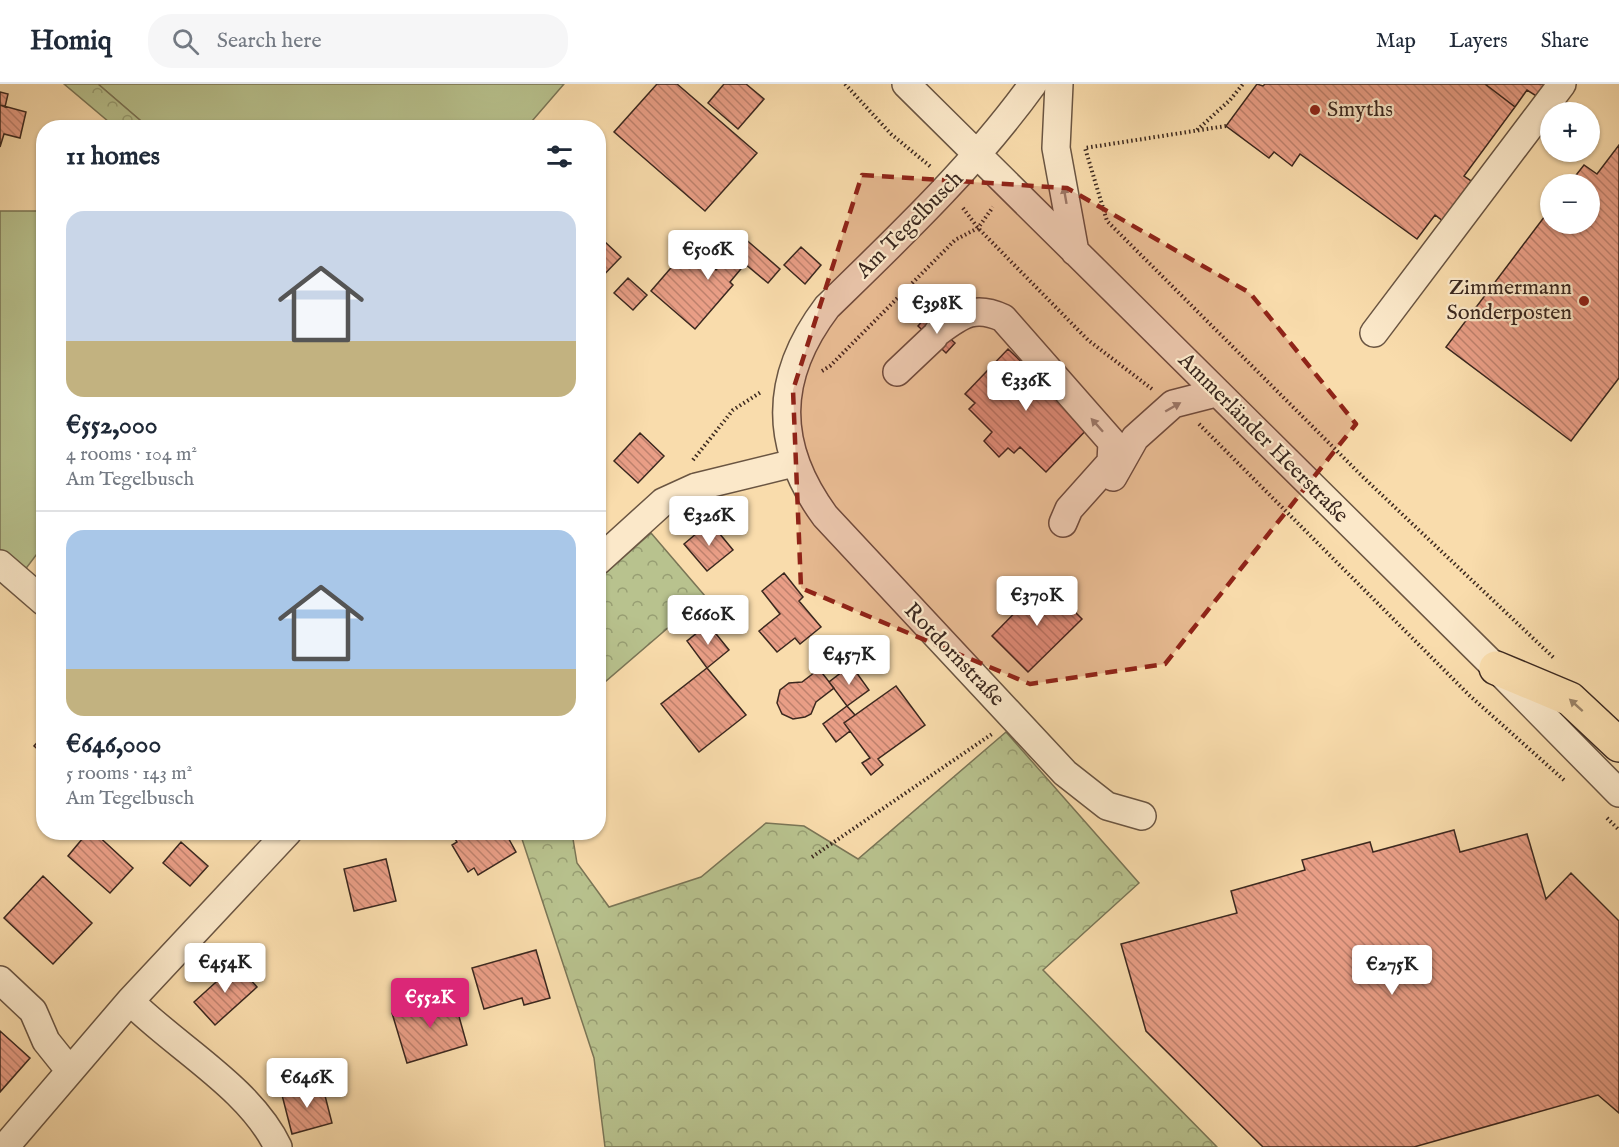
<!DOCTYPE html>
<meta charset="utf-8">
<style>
:root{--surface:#fff;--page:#f6f6f7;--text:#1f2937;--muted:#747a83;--line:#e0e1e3;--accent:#db2777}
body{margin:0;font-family:"IM FELL English",serif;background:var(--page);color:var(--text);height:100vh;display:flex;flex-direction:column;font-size:22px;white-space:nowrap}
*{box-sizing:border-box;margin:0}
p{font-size:20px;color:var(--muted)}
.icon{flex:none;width:33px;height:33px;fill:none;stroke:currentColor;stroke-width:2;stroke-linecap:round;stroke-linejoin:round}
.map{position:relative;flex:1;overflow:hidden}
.side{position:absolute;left:36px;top:36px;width:570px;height:720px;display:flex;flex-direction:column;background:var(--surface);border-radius:24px;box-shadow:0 2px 4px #0004}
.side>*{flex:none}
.tools{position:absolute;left:1540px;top:18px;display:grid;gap:12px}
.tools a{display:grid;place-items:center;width:60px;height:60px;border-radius:50%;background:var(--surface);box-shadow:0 2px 4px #0004;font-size:30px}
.price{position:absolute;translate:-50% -51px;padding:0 14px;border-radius:6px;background:#fff;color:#222;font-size:20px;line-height:39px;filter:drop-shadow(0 2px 3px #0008)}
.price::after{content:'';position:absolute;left:50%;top:36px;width:18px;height:14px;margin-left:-9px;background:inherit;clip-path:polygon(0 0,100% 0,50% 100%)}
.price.on{background:var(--accent);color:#fff}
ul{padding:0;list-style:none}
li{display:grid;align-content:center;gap:12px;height:318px;padding:0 30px}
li+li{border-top:2px solid var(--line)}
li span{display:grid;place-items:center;height:186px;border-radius:18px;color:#555}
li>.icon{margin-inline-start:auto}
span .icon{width:108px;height:108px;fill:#fffc;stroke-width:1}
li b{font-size:26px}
h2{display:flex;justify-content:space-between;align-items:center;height:72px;padding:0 30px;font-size:26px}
header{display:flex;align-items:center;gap:36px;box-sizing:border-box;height:84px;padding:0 30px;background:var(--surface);border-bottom:2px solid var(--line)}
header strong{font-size:28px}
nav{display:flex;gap:33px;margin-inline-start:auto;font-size:21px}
.search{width:420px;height:54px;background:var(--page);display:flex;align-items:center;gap:15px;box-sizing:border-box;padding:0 21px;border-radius:24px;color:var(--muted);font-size:22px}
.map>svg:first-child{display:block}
.green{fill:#b8c28e;stroke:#7a7556;stroke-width:1.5}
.forest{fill:url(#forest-crowns);stroke:#7a7556;stroke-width:1.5}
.building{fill:url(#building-back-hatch);stroke:#3b281f;stroke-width:1.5}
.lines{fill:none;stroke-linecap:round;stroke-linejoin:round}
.minor-casing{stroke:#6a5542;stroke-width:30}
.highway-casing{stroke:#3b281f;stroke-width:36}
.path{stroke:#3b281f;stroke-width:4;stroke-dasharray:1.5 3;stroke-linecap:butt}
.minor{stroke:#fbe8c9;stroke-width:27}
.highway{stroke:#f9dcac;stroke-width:33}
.oneway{fill:#9b8874}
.oneway2{fill:#9a8266}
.marked{fill:#8f2418;fill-opacity:0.2;stroke:#8f2418;stroke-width:4.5;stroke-dasharray:12 8;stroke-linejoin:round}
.poi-dot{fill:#8f2418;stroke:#fbe8c9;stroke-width:2}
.labels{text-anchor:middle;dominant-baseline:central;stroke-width:4.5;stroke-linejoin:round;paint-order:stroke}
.poi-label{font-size:22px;fill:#3b281f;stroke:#fbe8c9;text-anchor:start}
.street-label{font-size:22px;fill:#3b281f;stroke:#fbe8c9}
</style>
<header>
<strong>Homiq</strong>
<div class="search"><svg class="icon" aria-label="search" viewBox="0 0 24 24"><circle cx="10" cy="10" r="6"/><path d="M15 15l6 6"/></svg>Search here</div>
<nav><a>Map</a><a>Layers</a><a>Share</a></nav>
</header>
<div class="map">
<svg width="1619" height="1063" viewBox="0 0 1619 1063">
<defs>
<pattern id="forest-crowns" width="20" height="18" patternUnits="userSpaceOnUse" patternTransform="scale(1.5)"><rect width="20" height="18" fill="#b8c28e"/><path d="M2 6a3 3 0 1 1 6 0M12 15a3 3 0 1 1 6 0" fill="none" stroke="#979e73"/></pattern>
<pattern id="building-back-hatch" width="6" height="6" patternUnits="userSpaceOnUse" patternTransform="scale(1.5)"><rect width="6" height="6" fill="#e99e86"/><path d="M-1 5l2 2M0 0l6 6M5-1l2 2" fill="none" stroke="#be816d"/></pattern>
</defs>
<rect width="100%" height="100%" fill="#f9dcac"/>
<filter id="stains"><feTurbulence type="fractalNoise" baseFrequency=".00333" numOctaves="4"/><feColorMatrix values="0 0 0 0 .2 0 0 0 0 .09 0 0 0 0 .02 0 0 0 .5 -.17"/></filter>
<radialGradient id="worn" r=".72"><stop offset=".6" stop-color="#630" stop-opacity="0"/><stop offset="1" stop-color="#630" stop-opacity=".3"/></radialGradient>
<path class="green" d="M98 0H564L526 44 148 43Z
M0 127H43V462L18 495 0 480Z"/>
<path class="forest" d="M64 0H98L148 43H115Z
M651 449 705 512 599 603V495Z
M1006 648 1139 799 1043 886 1217 1063H605L594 974 520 749H572L577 779 609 823 701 793 766 739 804 742 858 775Z"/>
<path class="building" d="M657 0H677L757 69 705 127 614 48Z
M724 0H746L764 15 738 45 708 19Z
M1257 0 1263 2 1265 0H1485L1515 23 1464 92 1477 101 1448 141 1435 131 1417 155 1300 70 1292 82 1274 68 1269 74 1226 42Z
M1485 0H1552L1541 15 1527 6 1515 23Z
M0 8 8 10 5 23 0 21Z
M0 21 26 28 20 54 4 50 0 63Z
M1619 61V294L1571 357 1446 263 1551 124V140H1590V100H1569L1584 81 1597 90Z
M743 153 780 185 768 199 745 180 730 198 733 201 695 245 651 207 689 163 716 186Z
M604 157 621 173 598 197V164Z
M801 163 821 181 805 200 784 181Z
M628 194 647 211 633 226 614 209Z
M926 233 955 259 946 269 918 242Z
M1008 265 1032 288 1037 284 1093 339 1046 388 1020 363 1014 369 1008 364 999 373 984 357 992 348 969 325 975 319 965 310Z
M640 349 664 372 638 399 614 377Z
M710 438 733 466 707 487 684 460Z
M784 489 803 513 799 517 821 543 800 560 795 554 777 568 759 547 780 530 762 507Z
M1045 498 1082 535 1028 588 992 552Z
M708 540 729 566 707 584 687 557Z
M851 581 869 606 847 622 829 598Z
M707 584 746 631 699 668 661 620Z
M819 585 834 604 816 618 811 630 805 633 793 635 782 630 777 619 780 606 789 599 802 598Z
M896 602 925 641 878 675 883 681 871 691 862 679 870 674 844 639Z
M847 622 855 631 844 639 850 647 836 658 823 640Z
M44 651V671L34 662Z
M1454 746 1460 768 1527 750 1546 815 1571 789 1619 837V1029L1598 1011 1414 1063H1263L1146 947 1121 860 1237 829 1231 807 1305 786 1302 776 1370 758 1373 768Z
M88 748H94L133 784 110 809 68 772Z
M451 748H505L516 768 478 791 474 784 468 788 452 761 457 758Z
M181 758 208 782 190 802 163 779Z
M386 775 396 817 354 827 344 785Z
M43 792 92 839 53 880 4 834Z
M536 866 550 914 524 921 522 914 484 925 472 884Z
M236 880 257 903 215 941 194 918Z
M453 911 467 961 407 979 392 929Z
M0 947 30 974 0 1008Z
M322 1000 332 1039 292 1050 282 1011Z"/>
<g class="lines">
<defs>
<path id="minor" d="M906 0 1496 584 1619 709
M1033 0C973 83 900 152 827 223 774 293 773 361 825 432L1065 689 1107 722 1142 732
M1059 0 1056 64 1075 168
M938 248C962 230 975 221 1003 234L1112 358 1111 378 1069 425 1063 439
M1374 249 1562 0
M897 288 934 253
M1113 393 1135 354 1173 320 1216 309
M598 477 663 418 696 403 794 379
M0 480 44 518
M0 896 33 927 46 957 70 987
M130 917C177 964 250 1004 278 1063
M5 1063 130 917 288 748"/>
<path id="highway" d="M1496 584 1570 615 1619 661"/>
</defs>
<use href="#minor" class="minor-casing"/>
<use href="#highway" class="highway-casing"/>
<path class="path" d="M845 0 891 50 931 83
M1226 42 1085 64 1107 137 1365 395 1555 575
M1197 46 1230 16 1243 0
M963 124 978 144 1088 256 1152 305
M822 287 830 282 955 156 978 144 993 123
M1199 340 1469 611 1565 697
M693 376 733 326 761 308
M1607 734 1619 746
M812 773 992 650"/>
<use href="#minor" class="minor"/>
<use href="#highway" class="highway"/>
</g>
<defs><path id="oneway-solid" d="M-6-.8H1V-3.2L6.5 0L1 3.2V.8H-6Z" transform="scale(1.5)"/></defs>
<g class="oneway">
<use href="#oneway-solid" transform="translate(1065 111) rotate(-100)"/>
<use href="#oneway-solid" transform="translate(1173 323) rotate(-30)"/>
<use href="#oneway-solid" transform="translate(1097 341) rotate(-132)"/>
</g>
<use class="oneway2" href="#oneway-solid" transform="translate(1576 621) rotate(-138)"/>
<path class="marked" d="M862 91 1067 104 1250 209 1356 340 1165 580 1030 600 801 504 793 306Z"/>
<g class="poi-dot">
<circle cx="1315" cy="26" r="6"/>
<circle cx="1584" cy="217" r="6"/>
</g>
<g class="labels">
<g class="poi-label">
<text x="1327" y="26">Smyths</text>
<text x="1572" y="204" text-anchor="end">Zimmermann<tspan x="1572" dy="25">Sonderposten</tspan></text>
</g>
<g class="street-label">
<text transform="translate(910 141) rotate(-45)">Am Tegelbusch</text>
<text transform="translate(1263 354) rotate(45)">Ammerländer Heerstraße</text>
<text transform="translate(954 571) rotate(46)">Rotdornstraße</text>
</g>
</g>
<rect width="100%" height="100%" filter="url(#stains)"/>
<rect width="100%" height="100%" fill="url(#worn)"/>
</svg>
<div class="tools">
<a>+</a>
<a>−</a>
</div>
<b class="price" style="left:708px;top:197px">€506K</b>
<b class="price" style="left:937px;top:251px">€398K</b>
<b class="price" style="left:1026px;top:328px">€336K</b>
<b class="price" style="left:709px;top:463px">€326K</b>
<b class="price" style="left:1037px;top:543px">€370K</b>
<b class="price" style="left:708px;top:562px">€660K</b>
<b class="price" style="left:849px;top:602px">€457K</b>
<b class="price" style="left:225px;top:910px">€454K</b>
<b class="price" style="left:1392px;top:912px">€275K</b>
<b class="price on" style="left:430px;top:945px">€552K</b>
<b class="price" style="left:307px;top:1025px">€646K</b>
<section class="side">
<h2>11 homes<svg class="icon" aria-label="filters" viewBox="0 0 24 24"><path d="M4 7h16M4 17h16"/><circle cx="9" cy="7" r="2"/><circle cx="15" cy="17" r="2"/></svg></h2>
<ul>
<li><span style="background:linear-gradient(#c9d6e8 70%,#c2b280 0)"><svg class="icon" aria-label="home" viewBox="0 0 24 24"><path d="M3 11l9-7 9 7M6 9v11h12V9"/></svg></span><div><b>€552,000</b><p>4 rooms · 104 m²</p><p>Am Tegelbusch</p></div></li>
<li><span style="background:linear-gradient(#a9c7e8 75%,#c2b280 0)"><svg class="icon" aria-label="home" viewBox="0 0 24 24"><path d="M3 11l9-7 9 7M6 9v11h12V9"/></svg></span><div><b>€646,000</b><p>5 rooms · 143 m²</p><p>Am Tegelbusch</p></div></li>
</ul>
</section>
</div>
